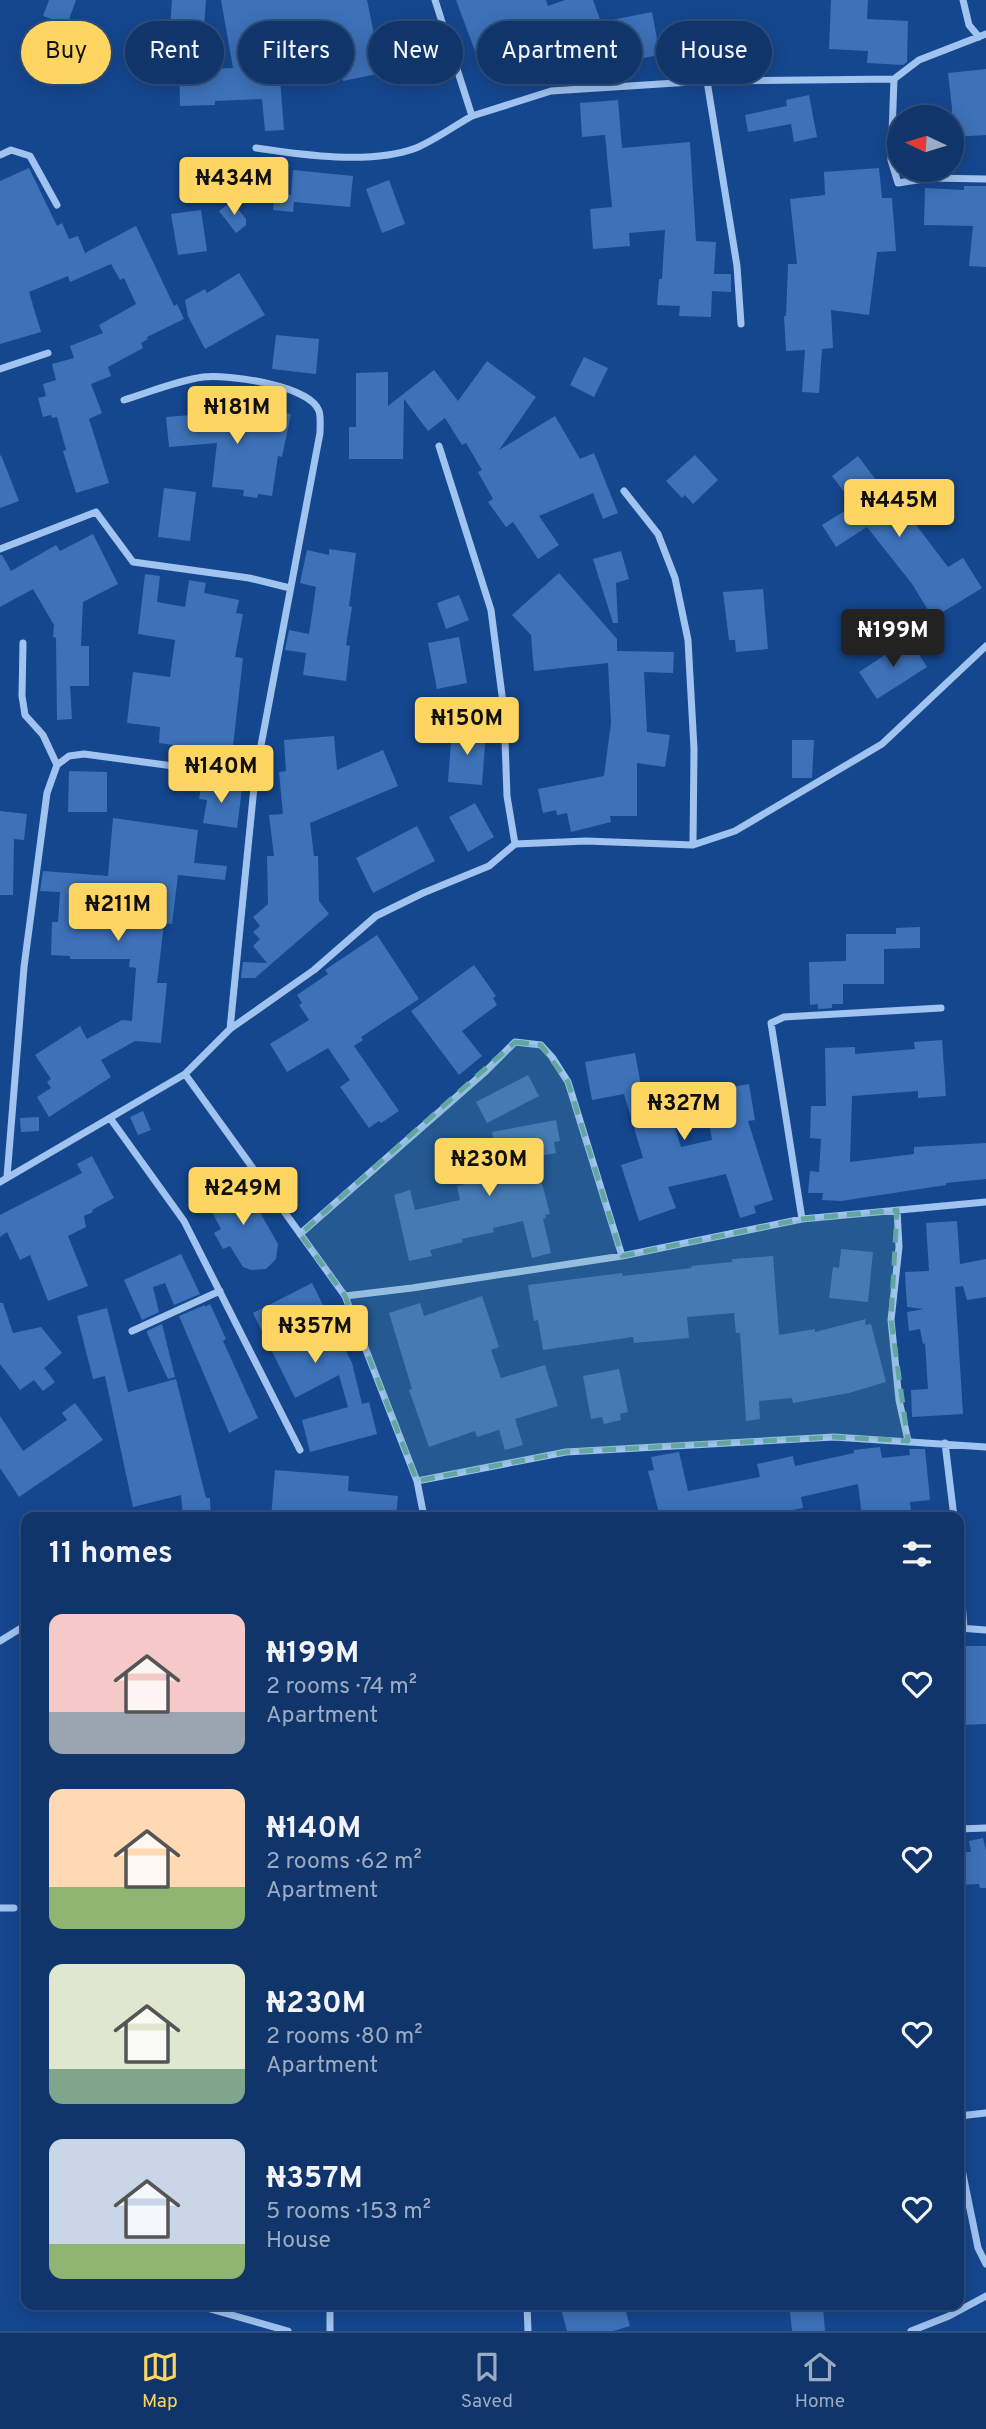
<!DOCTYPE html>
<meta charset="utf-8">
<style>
:root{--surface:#10356b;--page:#1e4073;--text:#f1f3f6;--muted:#9cabc1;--line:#30507e;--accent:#ffd561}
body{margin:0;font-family:Overpass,sans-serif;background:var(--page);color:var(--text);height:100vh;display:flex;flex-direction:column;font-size:26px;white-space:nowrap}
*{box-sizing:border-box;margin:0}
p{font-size:23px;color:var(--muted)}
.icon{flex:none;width:38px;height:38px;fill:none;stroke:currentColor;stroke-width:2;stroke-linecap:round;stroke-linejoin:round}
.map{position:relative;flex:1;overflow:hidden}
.panel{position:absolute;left:21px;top:1512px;width:943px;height:798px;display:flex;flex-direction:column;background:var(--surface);border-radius:14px;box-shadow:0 4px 18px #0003,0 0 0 2px var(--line)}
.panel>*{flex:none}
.top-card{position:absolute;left:21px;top:21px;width:945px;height:63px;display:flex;gap:14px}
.needle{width:46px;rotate:274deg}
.fabs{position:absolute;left:887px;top:105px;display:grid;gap:14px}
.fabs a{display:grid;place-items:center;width:77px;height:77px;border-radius:50%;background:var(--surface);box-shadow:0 4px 18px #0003,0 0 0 2px var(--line);font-size:35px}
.price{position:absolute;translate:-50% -60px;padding:0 16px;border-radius:7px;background:var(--accent);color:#111;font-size:23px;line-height:46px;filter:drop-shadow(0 2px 4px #0008)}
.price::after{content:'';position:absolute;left:50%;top:42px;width:21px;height:16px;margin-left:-10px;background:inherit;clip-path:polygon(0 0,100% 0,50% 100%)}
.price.current{background:#222;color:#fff}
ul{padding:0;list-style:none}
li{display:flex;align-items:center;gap:21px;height:175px;padding:0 28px}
li span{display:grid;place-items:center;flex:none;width:196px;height:140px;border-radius:14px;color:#555}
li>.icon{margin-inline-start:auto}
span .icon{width:84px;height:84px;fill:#fffc;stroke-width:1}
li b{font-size:30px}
h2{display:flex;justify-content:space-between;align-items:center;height:84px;padding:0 28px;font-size:30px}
.tag{padding:0 24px;border-radius:32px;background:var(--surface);box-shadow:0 4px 18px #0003,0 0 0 2px var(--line);font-size:24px;line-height:63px}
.tag.current{background:var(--accent);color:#111}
.dock{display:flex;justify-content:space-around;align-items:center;height:98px;border-top:2px solid var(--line);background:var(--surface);font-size:19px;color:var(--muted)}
.dock a{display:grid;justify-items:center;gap:4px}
.dock .current{color:var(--accent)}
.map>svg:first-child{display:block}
.building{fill:#3d71b8}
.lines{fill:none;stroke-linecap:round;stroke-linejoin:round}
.street{stroke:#a1c3f0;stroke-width:7}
.marked{fill:#63a6a1;fill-opacity:0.2;stroke:#63a6a1;stroke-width:5;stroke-dasharray:14 9;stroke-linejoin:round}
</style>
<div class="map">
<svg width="986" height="2331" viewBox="0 0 986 2331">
<rect width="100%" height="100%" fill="#15478f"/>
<path class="building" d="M49 0H76L67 25 43 16Z
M172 0H206L201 69 233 68 221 0H367L382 73 343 81 335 43 278 53 284 130 265 131 262 99 215 101V105L180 106 179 55H168Z
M456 0H546L548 6 565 0H593L601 22 652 12 660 55 626 61 620 31 573 47 566 25 529 39 527 32 475 51Z
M831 0H868L867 19 908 21 907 62 903 65 867 63 868 51 829 49Z
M986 69V135L952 137V108L948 73Z
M809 95 817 137 794 142 791 124 748 132 745 115 787 106 786 100Z
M618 100 622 148 690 142 696 241 716 242 714 274H731V292L712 291 711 317 679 316 680 306 657 305 659 279H662L665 230 629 233 630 246 593 249 590 209 612 207 605 135 582 137 580 103Z
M29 168 57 226 62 223 69 239 78 236 85 253 136 226 174 306 177 304 184 319 147 337 148 339 141 343 143 348 108 367 111 376 91 384 102 413 89 419 109 483 76 493 63 451 66 450 57 417 52 418 51 415 43 417 38 398 46 396 43 384 56 380 52 364 74 358 70 346 103 333 99 325 136 304 124 278 120 280 111 264 70 282 68 276 29 292 41 332 0 344V181Z
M879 168 882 198H892L896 251 877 252 869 315 831 310 833 348 822 349 819 393 802 392 805 350 786 351 784 316H786L788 264H797L790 199 825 195 824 172Z
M293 170 353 176 350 207 294 202 293 212 273 210 275 193 291 195Z
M389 180 405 224 382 233 366 189Z
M964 186H986V267L969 266 973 226 924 225 925 188 964 190Z
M232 201 246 219V225L236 233 219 211Z
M201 210 207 251 178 255 171 214Z
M239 273 265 315 205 349 188 316 185 300 205 289 207 293Z
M276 335 319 339 316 374 272 369Z
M584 357 608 368 594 397 570 385Z
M487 361 536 397 499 450 555 416 580 459 594 453 618 513 603 519 593 493 539 516 559 545 538 559 513 522 506 527 488 502 493 499 478 472 482 470 466 443 462 445 445 418 428 431 404 399 403 459H349V427H356V373L388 372V406L434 370 458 401Z
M257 407 291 414 282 457 278 456 272 496 258 494 257 498 243 496 244 490 212 487 217 443 169 447 166 417 216 413V411L255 418Z
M1 455 19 501 0 508V456Z
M695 455 718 480 693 504 685 495 682 498 666 481Z
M858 456 888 496 900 488 916 513 910 517 948 567 963 558 982 588 933 618 912 584 867 527 836 547 822 525 854 505 832 476Z
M164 488 196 492 190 541 158 537Z
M93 534 118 584 83 602 81 646H89V686H70L72 719 57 720 56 638 53 637 54 625 33 589 0 607V555H2L11 571 56 545 60 551Z
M329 549 356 553 349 606 352 607 346 645 350 646 346 681 303 675 306 653 285 650 289 630 309 634 316 587 300 583 307 550 329 555Z
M621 551 629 579 616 583 618 623H613L593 559Z
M559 573 617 639V651L674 652 673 673 644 672 647 732 670 735 665 767 637 763V816H610L611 822 571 832 567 813 557 815 556 810 543 813 538 789 604 776 611 723 608 663 534 671 531 635 512 615Z
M145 574 160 576 157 602 185 607 189 580 206 583 204 593 239 600 236 613 243 614 235 657 243 658 232 755 216 752 217 751 159 743 160 727 127 723 133 672 170 677 175 640 138 634Z
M763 589 768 649 736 652 735 640H729L723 592Z
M459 595 469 620 446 629 437 603Z
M459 637 467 683 437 689 428 643Z
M909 639 927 667 877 699 859 672Z
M452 729 486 731 482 785 448 782Z
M334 736 337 770 383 750 398 786 310 823 314 856H318L319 901 329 914 255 978H241L243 962 267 963 253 946 260 939 253 932 260 926 253 917 268 904 267 856H274L269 815 283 814 279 772 286 771 284 740Z
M792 740H814L812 778H792Z
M69 771 107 772V812H68Z
M202 782 242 789 237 828 203 823 207 800 199 799Z
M475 803 494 837 468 852 449 817Z
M0 811 27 814 24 840 14 839 13 895H0Z
M113 818 198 830 194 863 227 866 225 880 178 875 172 924 164 923 157 983H167L161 1043 135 1041 101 1060 111 1077 49 1117 37 1097 51 1088 47 1082 51 1079 35 1055 80 1026 87 1039 122 1020 132 1021 136 968 129 967 130 959H70V956L51 955 52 922H58L60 892 40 891 43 871 108 876Z
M417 826 435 861 373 893 356 858Z
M920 927V948L884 949V984H843V1004H832V1008L818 1009V1004L810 1005 809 962 846 961V934H896V928Z
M377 935 419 999 361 1037 363 1040 354 1046 399 1111 381 1123 379 1121 369 1128 340 1087 350 1080 328 1048 287 1072 270 1044 309 1020 299 1005 302 1003 297 995 328 974 325 970Z
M474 965 496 996 493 998 497 1005 462 1031 482 1056 459 1075 411 1011Z
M942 1040 946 1096 918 1098V1091L852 1096 850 1162 914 1154V1147L986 1143V1179L946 1183V1185L841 1201 822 1200 823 1193H808L810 1171 819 1172 821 1139 810 1138 811 1106H826L825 1048 855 1047V1054L915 1049 914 1042Z
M635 1053 645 1107 666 1100 681 1147 712 1140 704 1092 749 1084 755 1120 748 1121 773 1200 754 1206 756 1213 740 1218 726 1174 668 1187 676 1208 639 1221 621 1165 643 1158 624 1094 592 1100 585 1062Z
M528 1075 539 1096 487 1123 476 1102Z
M143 1111 151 1130 138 1135 130 1117Z
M39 1117V1131L21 1132 20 1118Z
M556 1120 560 1141 554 1142 556 1153 535 1157 550 1214 545 1215 546 1218 543 1219 551 1253 532 1258 523 1221 493 1228 494 1232 462 1239 463 1242 430 1250 432 1256 409 1261 394 1195 410 1190 415 1210 460 1200 457 1186 500 1176 492 1132Z
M92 1156 114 1198 92 1210 93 1212 84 1216 86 1227 68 1236 88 1286 48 1301 30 1255 20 1260 7 1232 0 1237V1215L82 1173 77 1164Z
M232 1182 245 1186 278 1244 276 1259 266 1269 251 1270 243 1267 230 1246 223 1249 214 1233 221 1229 212 1212 211 1199 218 1187Z
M957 1221 960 1264 986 1259V1297L967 1300 963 1286 955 1287 963 1414 912 1417 911 1390 928 1389 925 1343 923 1344 920 1329 909 1331 907 1312 924 1309 907 1307 905 1272 929 1271 926 1223Z
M841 1249 873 1252 868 1302 829 1298 833 1267 839 1268Z
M181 1254 200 1294 174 1305 165 1283 153 1287 159 1312 142 1320 124 1280Z
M773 1256 779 1335 815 1329V1332L866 1319 865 1325 871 1324 886 1382 849 1393 793 1403 792 1398 759 1401 760 1419 746 1421 740 1333H736L734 1313 687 1317 689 1338 634 1343 633 1337 543 1350 538 1320 534 1321 528 1285 622 1273 623 1276 692 1268 691 1266 732 1262V1259Z
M312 1283 352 1363 362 1404 369 1402 377 1434 310 1452 302 1420 348 1407 339 1375 295 1398 253 1313Z
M482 1296 499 1347 491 1350 501 1378 545 1365 558 1406 515 1419 523 1445 505 1450 499 1430 477 1437 475 1431 429 1447 409 1390 412 1389 389 1313 420 1303 424 1316Z
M0 1303H3L13 1333 41 1327 62 1353 44 1368 55 1382 43 1391 34 1380 20 1390 0 1364Z
M210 1304 226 1339 223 1341 258 1418 229 1433 179 1316 205 1305V1307Z
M107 1308 128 1392 176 1379 206 1498H210L211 1517H183L181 1495 133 1507 105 1376 93 1379 77 1316Z
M162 1324 175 1377 168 1379 147 1333V1331Z
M619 1369 628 1412 620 1414 621 1420 604 1424 602 1417 591 1419 583 1376Z
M75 1403 103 1440 19 1497 0 1468V1416L23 1451 67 1420 62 1413Z
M880 1447 882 1458 910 1455 909 1449H925L930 1500 910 1502 912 1517H862L858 1484 801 1497 803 1508 767 1515V1511L738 1517H660L648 1471 654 1470 651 1457 679 1452 688 1491 760 1477 757 1464 793 1456 795 1466 854 1453V1450Z
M275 1470 349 1476 348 1491 398 1496 396 1517H271Z
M959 1646H986V1724L960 1725Z
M983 1838 986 1851V1888H980L979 1884 959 1885V1852H971L969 1841Z
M578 2305H624L630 2326 613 2331H567L561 2309Z
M823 2308 825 2331H792L790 2311Z"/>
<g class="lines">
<path class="street" d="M963 0 969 25 979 37
M894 79 891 160 898 183 930 178 986 179
M707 81 737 266 741 324
M472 116 551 91 707 81 894 79 919 60 986 34
M256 148C303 155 371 165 416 148 435 140 454 126 472 116L435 0
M0 155 11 150 30 156 57 205
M0 369 48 353
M124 400C150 392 176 381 203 377 227 374 310 385 319 411 321 417 320 427 320 433L255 777 230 1029
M439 446 491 610 504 711 507 796 515 844
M624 491 658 534 675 578 688 640 694 749 693 845
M0 549 96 512 133 562 249 578 290 588
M23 643 22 696 25 715 43 735 57 765
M185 1074 345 1296 417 1481 424 1517
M110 1118 184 1221 300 1450
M7 1177 24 967 47 793 57 765 69 756 84 754 255 777
M0 1182 185 1074 230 1029 314 970 376 916 423 893 489 866 515 844 586 841 693 845 735 831 882 744 986 646
M897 1210 899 1247 891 1320 899 1400 908 1441
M802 1219 771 1023 784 1017 941 1008
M300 1234 486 1071 515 1042 541 1045 552 1057 568 1082 622 1256
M345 1296 412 1288 622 1256 802 1219 986 1202
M132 1331 220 1291
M945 1443 954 1517
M417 1481 566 1452 834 1437 986 1447
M959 1561 964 1628
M959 1628 986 1630
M0 1641 26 1625
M959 1829 986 1828
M0 1908H14
M959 2116 986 2113
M959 2155 978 2248 986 2264
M196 2305 288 2331
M330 2305V2331
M527 2305 528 2331
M911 2331 949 2316 986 2296"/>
</g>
<path class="marked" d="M515 1042 541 1045 568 1082 622 1256 802 1219 897 1210 891 1320 908 1441 834 1437 566 1452 417 1481 345 1296 300 1234Z"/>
</svg>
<div class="fabs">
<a><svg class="needle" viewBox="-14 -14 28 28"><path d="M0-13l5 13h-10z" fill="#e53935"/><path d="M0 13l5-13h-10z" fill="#9cabc1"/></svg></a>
</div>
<b class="price" style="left:234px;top:217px">₦434M</b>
<b class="price" style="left:237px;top:446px">₦181M</b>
<b class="price" style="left:899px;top:539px">₦445M</b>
<b class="price current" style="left:893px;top:669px">₦199M</b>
<b class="price" style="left:467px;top:757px">₦150M</b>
<b class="price" style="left:221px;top:805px">₦140M</b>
<b class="price" style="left:118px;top:943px">₦211M</b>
<b class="price" style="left:684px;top:1142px">₦327M</b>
<b class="price" style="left:489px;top:1198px">₦230M</b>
<b class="price" style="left:243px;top:1227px">₦249M</b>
<b class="price" style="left:315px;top:1365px">₦357M</b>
<div class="top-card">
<a class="tag current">Buy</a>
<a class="tag">Rent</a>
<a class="tag">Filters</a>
<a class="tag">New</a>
<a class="tag">Apartment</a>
<a class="tag">House</a>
</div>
<section class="panel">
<h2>11 homes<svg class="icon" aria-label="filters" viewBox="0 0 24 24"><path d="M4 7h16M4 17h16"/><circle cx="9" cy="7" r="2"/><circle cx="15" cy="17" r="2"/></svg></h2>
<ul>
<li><span style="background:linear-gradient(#f6c9c9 70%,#9aa5b1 0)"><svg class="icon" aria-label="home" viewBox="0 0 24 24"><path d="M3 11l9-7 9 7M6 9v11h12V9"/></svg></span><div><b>₦199M</b><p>2 rooms · 74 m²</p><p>Apartment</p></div><svg class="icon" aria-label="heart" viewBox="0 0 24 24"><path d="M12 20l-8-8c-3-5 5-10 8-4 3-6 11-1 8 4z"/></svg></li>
<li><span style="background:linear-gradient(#ffd9b3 70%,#8fb573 0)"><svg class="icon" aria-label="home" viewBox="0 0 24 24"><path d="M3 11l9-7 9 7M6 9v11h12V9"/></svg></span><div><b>₦140M</b><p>2 rooms · 62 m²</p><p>Apartment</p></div><svg class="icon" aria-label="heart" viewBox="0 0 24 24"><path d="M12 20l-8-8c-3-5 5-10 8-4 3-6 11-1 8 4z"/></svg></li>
<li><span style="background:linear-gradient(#dfe7d0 75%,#7fa58c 0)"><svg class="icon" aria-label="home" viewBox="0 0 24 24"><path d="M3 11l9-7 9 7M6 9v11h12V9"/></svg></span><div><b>₦230M</b><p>2 rooms · 80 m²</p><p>Apartment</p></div><svg class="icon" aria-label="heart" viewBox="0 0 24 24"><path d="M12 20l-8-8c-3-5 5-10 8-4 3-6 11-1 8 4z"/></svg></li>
<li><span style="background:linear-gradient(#c9d6e8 75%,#8fb573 0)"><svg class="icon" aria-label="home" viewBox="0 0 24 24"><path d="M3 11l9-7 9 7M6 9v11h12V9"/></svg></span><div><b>₦357M</b><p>5 rooms · 153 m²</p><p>House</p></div><svg class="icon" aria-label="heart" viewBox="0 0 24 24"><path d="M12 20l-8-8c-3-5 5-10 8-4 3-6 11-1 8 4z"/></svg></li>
</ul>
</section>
</div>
<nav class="dock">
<a class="current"><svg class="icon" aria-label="map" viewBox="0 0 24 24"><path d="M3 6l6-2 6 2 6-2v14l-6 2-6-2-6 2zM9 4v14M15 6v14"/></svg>Map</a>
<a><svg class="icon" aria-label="saved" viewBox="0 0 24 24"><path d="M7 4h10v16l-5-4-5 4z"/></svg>Saved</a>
<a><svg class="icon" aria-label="home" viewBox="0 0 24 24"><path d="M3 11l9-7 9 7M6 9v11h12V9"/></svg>Home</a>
</nav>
